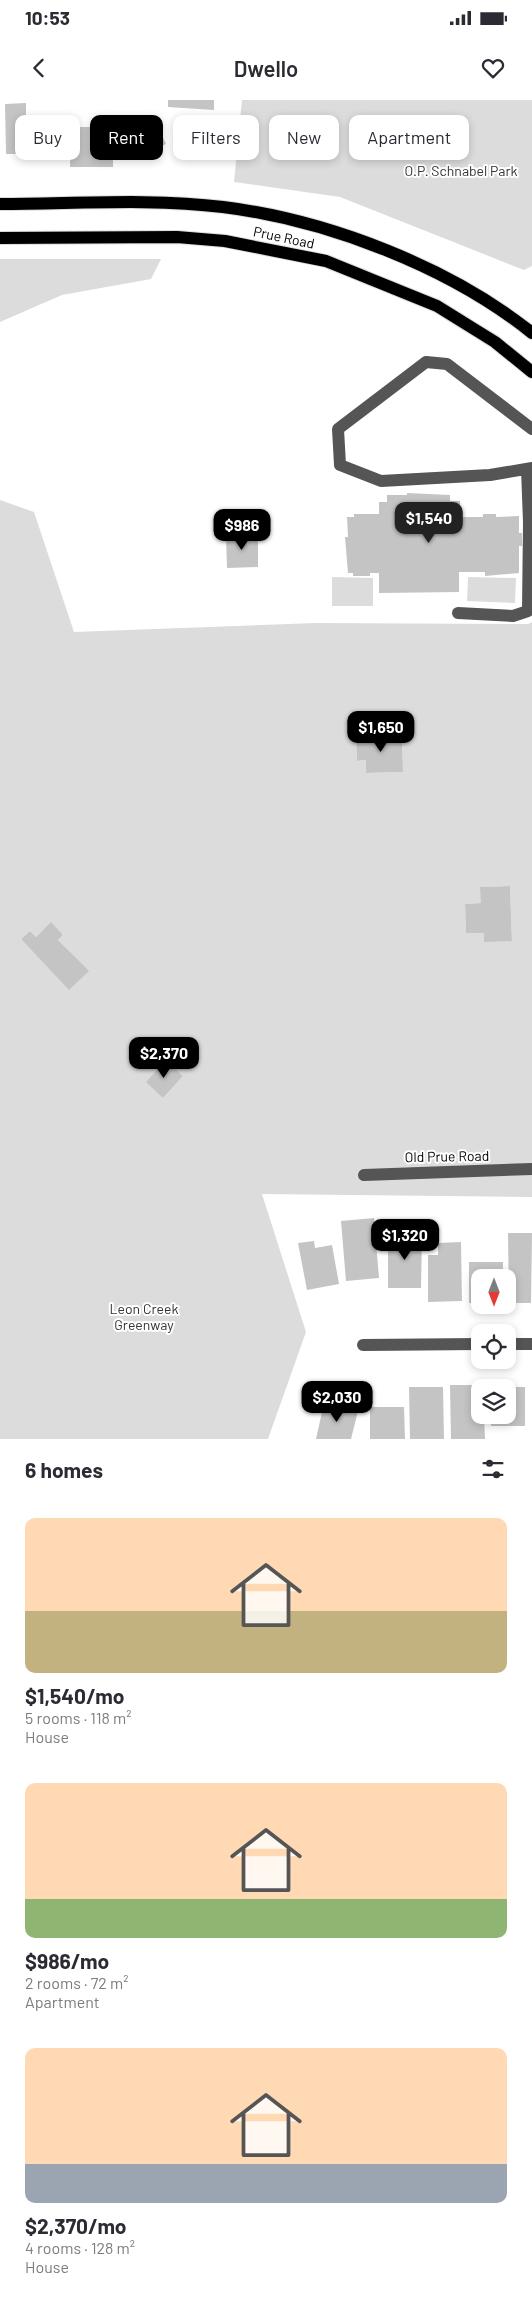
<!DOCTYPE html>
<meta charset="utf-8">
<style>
:root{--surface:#fff;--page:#f7f7f7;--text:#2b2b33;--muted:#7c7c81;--accent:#000}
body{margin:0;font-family:Barlow,sans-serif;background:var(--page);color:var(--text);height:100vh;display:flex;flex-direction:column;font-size:19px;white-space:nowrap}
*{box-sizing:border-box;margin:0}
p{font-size:16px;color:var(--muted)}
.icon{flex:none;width:28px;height:28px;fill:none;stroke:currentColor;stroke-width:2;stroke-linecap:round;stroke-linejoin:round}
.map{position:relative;height:1339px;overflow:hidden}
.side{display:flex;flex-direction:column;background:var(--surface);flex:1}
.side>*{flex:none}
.guide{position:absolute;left:15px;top:15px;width:502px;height:45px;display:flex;gap:10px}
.needle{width:32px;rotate:180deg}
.tools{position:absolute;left:471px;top:1169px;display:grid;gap:10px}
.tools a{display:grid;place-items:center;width:45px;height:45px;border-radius:10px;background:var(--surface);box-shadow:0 2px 8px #0003;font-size:25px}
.price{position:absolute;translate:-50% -42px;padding:0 11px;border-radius:10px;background:var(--accent);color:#fff;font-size:16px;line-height:32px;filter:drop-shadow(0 1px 2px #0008)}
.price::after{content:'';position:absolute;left:50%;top:30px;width:15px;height:11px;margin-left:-8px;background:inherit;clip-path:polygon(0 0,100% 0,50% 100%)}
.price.active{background:#222;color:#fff}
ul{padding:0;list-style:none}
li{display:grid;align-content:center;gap:10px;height:265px;padding:0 25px}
li span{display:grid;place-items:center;height:155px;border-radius:10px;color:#555}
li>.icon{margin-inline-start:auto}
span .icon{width:90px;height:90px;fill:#fffc;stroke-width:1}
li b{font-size:21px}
h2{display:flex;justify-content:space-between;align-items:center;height:60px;padding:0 25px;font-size:21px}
.pill{padding:0 18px;border-radius:10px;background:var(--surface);box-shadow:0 2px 8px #0003;font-size:18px;line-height:45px}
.pill.active{background:var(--accent);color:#fff}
.status{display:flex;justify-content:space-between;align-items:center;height:35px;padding:0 25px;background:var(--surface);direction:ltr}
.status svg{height:14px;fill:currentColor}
header{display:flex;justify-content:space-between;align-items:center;height:65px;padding:0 25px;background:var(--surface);font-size:22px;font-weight:600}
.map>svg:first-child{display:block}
.green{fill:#dcdcdc;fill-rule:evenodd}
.building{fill:#c4c4c4}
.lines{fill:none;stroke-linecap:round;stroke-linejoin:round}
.major-casing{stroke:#dbdbdb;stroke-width:14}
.minor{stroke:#555;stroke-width:12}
.major{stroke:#000;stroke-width:12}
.labels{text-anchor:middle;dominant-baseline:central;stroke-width:4;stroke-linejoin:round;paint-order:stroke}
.park-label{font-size:14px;fill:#333;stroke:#fff}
.street-label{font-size:14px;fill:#000;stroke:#fff}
</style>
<div class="status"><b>10:53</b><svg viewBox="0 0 49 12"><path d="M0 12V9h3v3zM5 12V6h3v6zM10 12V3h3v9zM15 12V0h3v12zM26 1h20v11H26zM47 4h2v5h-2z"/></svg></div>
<header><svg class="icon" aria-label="back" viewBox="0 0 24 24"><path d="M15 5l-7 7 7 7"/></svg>Dwello<svg class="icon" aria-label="heart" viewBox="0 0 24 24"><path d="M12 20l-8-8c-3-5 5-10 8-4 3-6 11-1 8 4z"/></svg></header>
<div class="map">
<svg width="532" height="1339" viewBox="0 0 532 1339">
<rect width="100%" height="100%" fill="#fff"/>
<path class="green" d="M242 0H532V166L524 170 340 97 234 82Z
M0 159H161L151 179 62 195 0 222Z
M0 400 34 412 74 532 316 523 528 524 532 522V1097L262 1094 306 1232 268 1339H0ZM402 635 403 672 366 673V660L357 661 356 637ZM510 786 512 841H484V833H466L465 804 481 803V787ZM51 823 63 835 58 840 88 871 69 889 21 839 30 831 36 837ZM166 960 183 976 163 998Z
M332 477 373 478V506H332Z
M468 477 516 478 515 503 467 501Z"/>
<path class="building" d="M168 0H214V10L168 7Z
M26 3V15H44V44H36V54H6L5 4Z
M137 15 142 25 154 19 166 44 135 59 118 24Z
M71 27H98V40H113V67H70Z
M407 393 450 395V401H460V417H483V414H496V417L519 416V433H522V446H519V473L485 476V472H459V492L379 493V473H370V476H353V473H348L345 437H348L347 417H354V414H379V402H387V395H407Z
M258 434V467L227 468 226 435Z
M402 635 403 672 366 673V660L357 661 356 637Z
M510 786 512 841 484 842V833H466L465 804 481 803 480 787Z
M51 822 63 835 58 840 89 871 69 890 21 839 30 831 36 837Z
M166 960 183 976 163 998 146 982Z
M374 1118 379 1178 346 1181 341 1121Z
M508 1133H532L531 1203H509Z
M388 1134H422L421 1188H388Z
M314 1141 315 1148 332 1145 339 1184 307 1190 298 1143Z
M461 1142 462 1201 428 1202V1155H438V1143Z
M469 1162H503V1178H480V1203H469Z
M450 1285H484V1288H480V1315H484L485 1339H451Z
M409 1287H443L444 1339H410Z
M508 1287H525V1326H491V1315H508Z
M324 1303 358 1311 351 1339H316Z
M370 1307H404L405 1339H370Z"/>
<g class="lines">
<defs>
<path id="major" d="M0 104C74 104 150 98 223 107 328 120 450 167 532 233
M0 138 177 137 225 141 326 161 437 206 495 242 532 272"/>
</defs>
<use href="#major" class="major-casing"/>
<path class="minor" d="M532 329 447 264 426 262 338 329 340 365 381 381 490 375 532 368
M458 513 513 516 528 511 529 422 527 369
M364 1075 532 1069
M508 1244H532
M363 1245 480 1244"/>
<use href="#major" class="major"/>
</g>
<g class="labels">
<g class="park-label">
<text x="461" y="70">O.P. Schnabel Park</text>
<text x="144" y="1208">Leon Creek<tspan x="144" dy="16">Greenway</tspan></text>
</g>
<g class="street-label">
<text transform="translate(284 137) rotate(12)">Prue Road</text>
<text transform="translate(447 1056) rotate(-1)">Old Prue Road</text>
</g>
</g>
</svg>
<div class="tools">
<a><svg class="needle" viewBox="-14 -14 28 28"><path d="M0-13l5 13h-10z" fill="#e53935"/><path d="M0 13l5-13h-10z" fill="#7c7c81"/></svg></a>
<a><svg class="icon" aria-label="locate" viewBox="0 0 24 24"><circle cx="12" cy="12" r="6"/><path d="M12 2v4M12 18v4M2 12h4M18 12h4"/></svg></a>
<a><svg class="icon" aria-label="layers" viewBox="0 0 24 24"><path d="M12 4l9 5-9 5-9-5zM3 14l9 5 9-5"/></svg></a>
</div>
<b class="price active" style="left:429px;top:444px">$1,540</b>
<b class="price" style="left:242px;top:451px">$986</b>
<b class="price" style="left:381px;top:653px">$1,650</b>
<b class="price" style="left:164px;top:979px">$2,370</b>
<b class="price" style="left:405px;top:1161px">$1,320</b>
<b class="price" style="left:337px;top:1323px">$2,030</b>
<div class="guide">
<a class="pill">Buy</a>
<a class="pill active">Rent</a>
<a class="pill">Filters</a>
<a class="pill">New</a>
<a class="pill">Apartment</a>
</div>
</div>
<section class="side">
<h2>6 homes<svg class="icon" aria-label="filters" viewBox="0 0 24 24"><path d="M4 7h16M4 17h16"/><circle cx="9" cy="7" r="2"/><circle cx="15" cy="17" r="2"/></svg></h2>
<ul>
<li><span style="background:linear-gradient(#ffd9b3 60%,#c2b280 0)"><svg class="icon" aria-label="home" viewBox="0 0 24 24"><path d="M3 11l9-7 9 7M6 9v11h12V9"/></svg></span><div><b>$1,540/mo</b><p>5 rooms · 118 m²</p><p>House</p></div></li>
<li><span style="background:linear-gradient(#ffd9b3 75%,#8fb573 0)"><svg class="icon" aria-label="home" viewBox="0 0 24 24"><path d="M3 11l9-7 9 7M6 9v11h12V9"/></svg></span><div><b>$986/mo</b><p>2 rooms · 72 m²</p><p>Apartment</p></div></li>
<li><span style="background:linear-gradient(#ffd9b3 75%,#9aa5b1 0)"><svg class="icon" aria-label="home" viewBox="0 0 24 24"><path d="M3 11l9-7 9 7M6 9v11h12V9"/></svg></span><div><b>$2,370/mo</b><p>4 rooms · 128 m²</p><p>House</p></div></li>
</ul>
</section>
